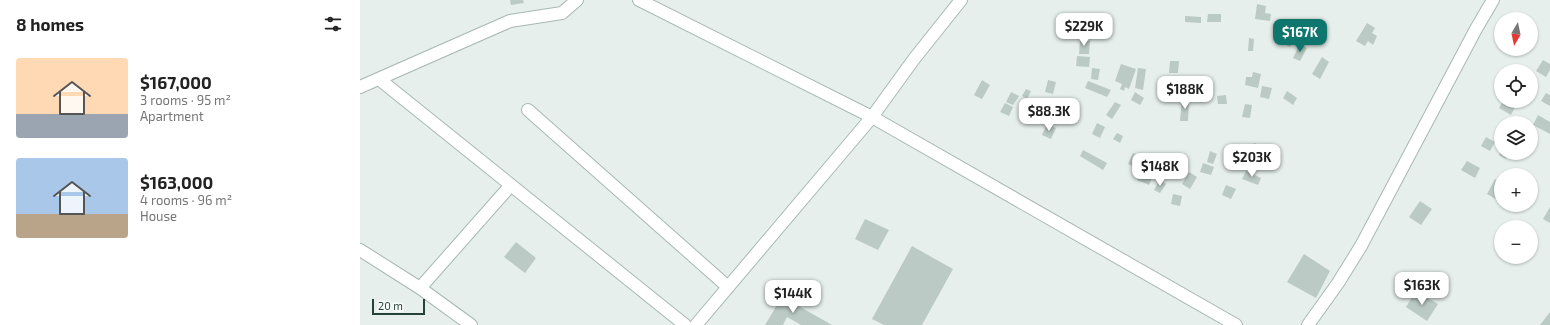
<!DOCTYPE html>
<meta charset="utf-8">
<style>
:root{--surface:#fff;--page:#f2f2f2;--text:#222;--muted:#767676;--accent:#0f766e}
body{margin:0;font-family:"Exo 2",sans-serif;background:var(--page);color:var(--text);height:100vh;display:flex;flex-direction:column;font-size:15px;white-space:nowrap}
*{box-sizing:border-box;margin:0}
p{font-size:13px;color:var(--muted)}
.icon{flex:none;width:22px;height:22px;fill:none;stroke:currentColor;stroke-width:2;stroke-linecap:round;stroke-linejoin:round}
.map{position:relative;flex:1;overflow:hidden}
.side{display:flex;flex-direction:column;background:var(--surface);width:360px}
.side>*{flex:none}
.needle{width:26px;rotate:189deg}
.tools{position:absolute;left:1134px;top:12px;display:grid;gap:8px}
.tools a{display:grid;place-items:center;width:44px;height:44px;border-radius:50%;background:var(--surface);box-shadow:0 1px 3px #0004;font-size:20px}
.scale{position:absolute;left:12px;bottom:10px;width:53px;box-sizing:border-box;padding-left:4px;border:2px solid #24423a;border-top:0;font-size:11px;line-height:14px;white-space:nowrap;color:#24423a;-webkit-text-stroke:3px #f7fbf9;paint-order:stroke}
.price{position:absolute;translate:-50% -34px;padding:0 9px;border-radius:8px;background:#fff;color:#222;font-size:13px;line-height:26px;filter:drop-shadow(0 1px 2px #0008)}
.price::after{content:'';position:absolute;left:50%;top:24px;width:12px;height:9px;margin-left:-6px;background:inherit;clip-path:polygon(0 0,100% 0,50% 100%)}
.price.active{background:var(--accent);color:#fff}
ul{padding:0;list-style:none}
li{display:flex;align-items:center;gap:12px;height:100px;padding:0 16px}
li span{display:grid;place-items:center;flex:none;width:112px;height:80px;border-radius:4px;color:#555}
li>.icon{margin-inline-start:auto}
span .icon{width:48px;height:48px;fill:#fffc;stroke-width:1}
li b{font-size:17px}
h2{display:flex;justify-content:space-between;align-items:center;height:48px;padding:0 16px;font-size:17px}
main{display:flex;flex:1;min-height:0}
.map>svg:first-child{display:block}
.building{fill:#bbcac4}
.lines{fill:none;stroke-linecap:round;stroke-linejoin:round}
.minor-casing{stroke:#a8b8b2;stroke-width:14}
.tertiary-casing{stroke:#a8b8b2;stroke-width:14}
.minor{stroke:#fff;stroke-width:12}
.tertiary{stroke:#fff;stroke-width:12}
</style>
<main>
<section class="side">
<h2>8 homes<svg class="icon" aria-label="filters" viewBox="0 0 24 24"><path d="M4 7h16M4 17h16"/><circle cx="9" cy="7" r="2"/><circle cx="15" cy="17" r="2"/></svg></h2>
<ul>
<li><span style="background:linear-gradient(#ffd9b3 70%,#9aa5b1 0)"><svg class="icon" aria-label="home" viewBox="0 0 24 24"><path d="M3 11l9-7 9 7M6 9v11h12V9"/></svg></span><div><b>$167,000</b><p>3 rooms · 95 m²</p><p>Apartment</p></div></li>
<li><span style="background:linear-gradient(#a9c7e8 70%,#b9a48a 0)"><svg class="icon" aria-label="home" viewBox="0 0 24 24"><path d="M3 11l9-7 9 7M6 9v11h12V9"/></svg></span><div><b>$163,000</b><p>4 rooms · 96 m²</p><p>House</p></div></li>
</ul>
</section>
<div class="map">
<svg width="1190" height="325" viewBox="0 0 1190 325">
<rect width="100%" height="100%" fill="#e6efeb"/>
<path class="building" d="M150 0H163L164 3 151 5Z
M897 4 906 6 905 13 911 14 910 21 895 19Z
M848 14H861V22H847Z
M825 16 841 17V23L825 22Z
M1007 23 1015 28 1012 33 1017 36 1013 45 1008 41 1005 46 996 41Z
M929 34 935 37 930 47 924 44Z
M889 38 894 39 893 51H888Z
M720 40 730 41 729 54H719Z
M940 44 947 48 940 61 933 58Z
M717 56 730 57 729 67 716 66Z
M962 57 969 62 960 79 952 74Z
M1183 60 1190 64V70L1186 77 1176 71Z
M810 61H819L818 73H809Z
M761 64 776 69 769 89 765 87 764 91 760 89 762 84 755 81Z
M732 68 740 69 738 80 731 79Z
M778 68 786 69 783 90 775 88Z
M893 72 901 74 898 88 885 85 886 77H892Z
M622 80 630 85 622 99 614 95Z
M688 80 696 82 693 94 685 92Z
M728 81 751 90 747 97 725 88Z
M902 86 912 88 909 99 900 97Z
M666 89 671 91 667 99 662 96Z
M927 91 937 98 933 105 923 98Z
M651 92 659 96 653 105 646 102Z
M775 92 784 98 780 105 771 100Z
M1186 93 1190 95V106L1181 101Z
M866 95 867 104H858L857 96Z
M822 98H829L828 121H820Z
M1143 101H1148L1156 105 1151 115 1139 108Z
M755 102 761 105 752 119 746 115Z
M645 103 653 107 649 116 640 112Z
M678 104 686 108 683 114 676 110Z
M885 104 892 105 890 118 882 117Z
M1178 115 1190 122V134L1173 125Z
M737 123 745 127 740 138 732 134Z
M687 124 696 128 691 139 682 135Z
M757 133 763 136 760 143 753 139Z
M1126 137 1135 142 1130 151 1121 146Z
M894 143 903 146 899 154 891 150Z
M723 150 747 163 743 170 720 156Z
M850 151 857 154 853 164 847 162Z
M1141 151V153H1149L1146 159 1139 155Z
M773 153 781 157 780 160 783 162 780 169 768 164Z
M1107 161 1120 168 1115 178 1101 170Z
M843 163 854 167 851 175 840 172Z
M886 171 901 178 898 185 882 179Z
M829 172 837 177 830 189 822 184Z
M779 173 792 178 789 185 777 180Z
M1135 179 1141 183V197L1139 201 1127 194Z
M800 180 806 184 800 193 794 190Z
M866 185 876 189 871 199 862 195Z
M813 194 822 196 820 206 811 204Z
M1060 201 1072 209 1061 225 1049 217Z
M1190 207V223L1183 219Z
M505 219 529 230 518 250 495 239Z
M156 242 176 258 165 273 144 257Z
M552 246 593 269 562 325H524L512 319Z
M944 254 970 271 956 298 927 282Z
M1056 291 1078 304 1067 321 1046 307Z
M423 295 436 302 435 304 472 325H441L427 317 423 325H405Z
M1190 312V325H1180Z"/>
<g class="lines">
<defs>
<path id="minor" d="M279 0 512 117
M19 79 325 325
M0 87 150 21 202 13 217 0
M168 110 368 287
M0 250 60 288 111 325
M60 288 151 185
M948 325 978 283 1001 246 1116 29 1133 0"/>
<path id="tertiary" d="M512 117 876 325
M336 325 512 117 554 59 601 0"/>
</defs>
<use href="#minor" class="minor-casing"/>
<use href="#tertiary" class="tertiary-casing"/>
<use href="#minor" class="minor"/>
<use href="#tertiary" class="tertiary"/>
</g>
</svg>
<div class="tools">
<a><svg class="needle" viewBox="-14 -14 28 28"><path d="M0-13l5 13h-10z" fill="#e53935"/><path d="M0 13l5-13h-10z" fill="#767676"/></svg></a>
<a><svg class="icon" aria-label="locate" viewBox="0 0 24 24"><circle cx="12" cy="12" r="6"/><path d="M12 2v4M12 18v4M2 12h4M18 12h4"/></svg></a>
<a><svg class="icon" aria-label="layers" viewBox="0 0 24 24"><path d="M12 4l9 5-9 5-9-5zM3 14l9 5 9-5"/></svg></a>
<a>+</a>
<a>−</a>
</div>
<div class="scale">20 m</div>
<b class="price" style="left:724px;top:47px">$229K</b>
<b class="price active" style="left:940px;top:53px">$167K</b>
<b class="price" style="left:825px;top:110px">$188K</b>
<b class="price" style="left:689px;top:132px">$88.3K</b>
<b class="price" style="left:892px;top:178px">$203K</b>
<b class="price" style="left:800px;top:187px">$148K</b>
<b class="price" style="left:1062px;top:306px">$163K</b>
<b class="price" style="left:433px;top:314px">$144K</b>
</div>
</main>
